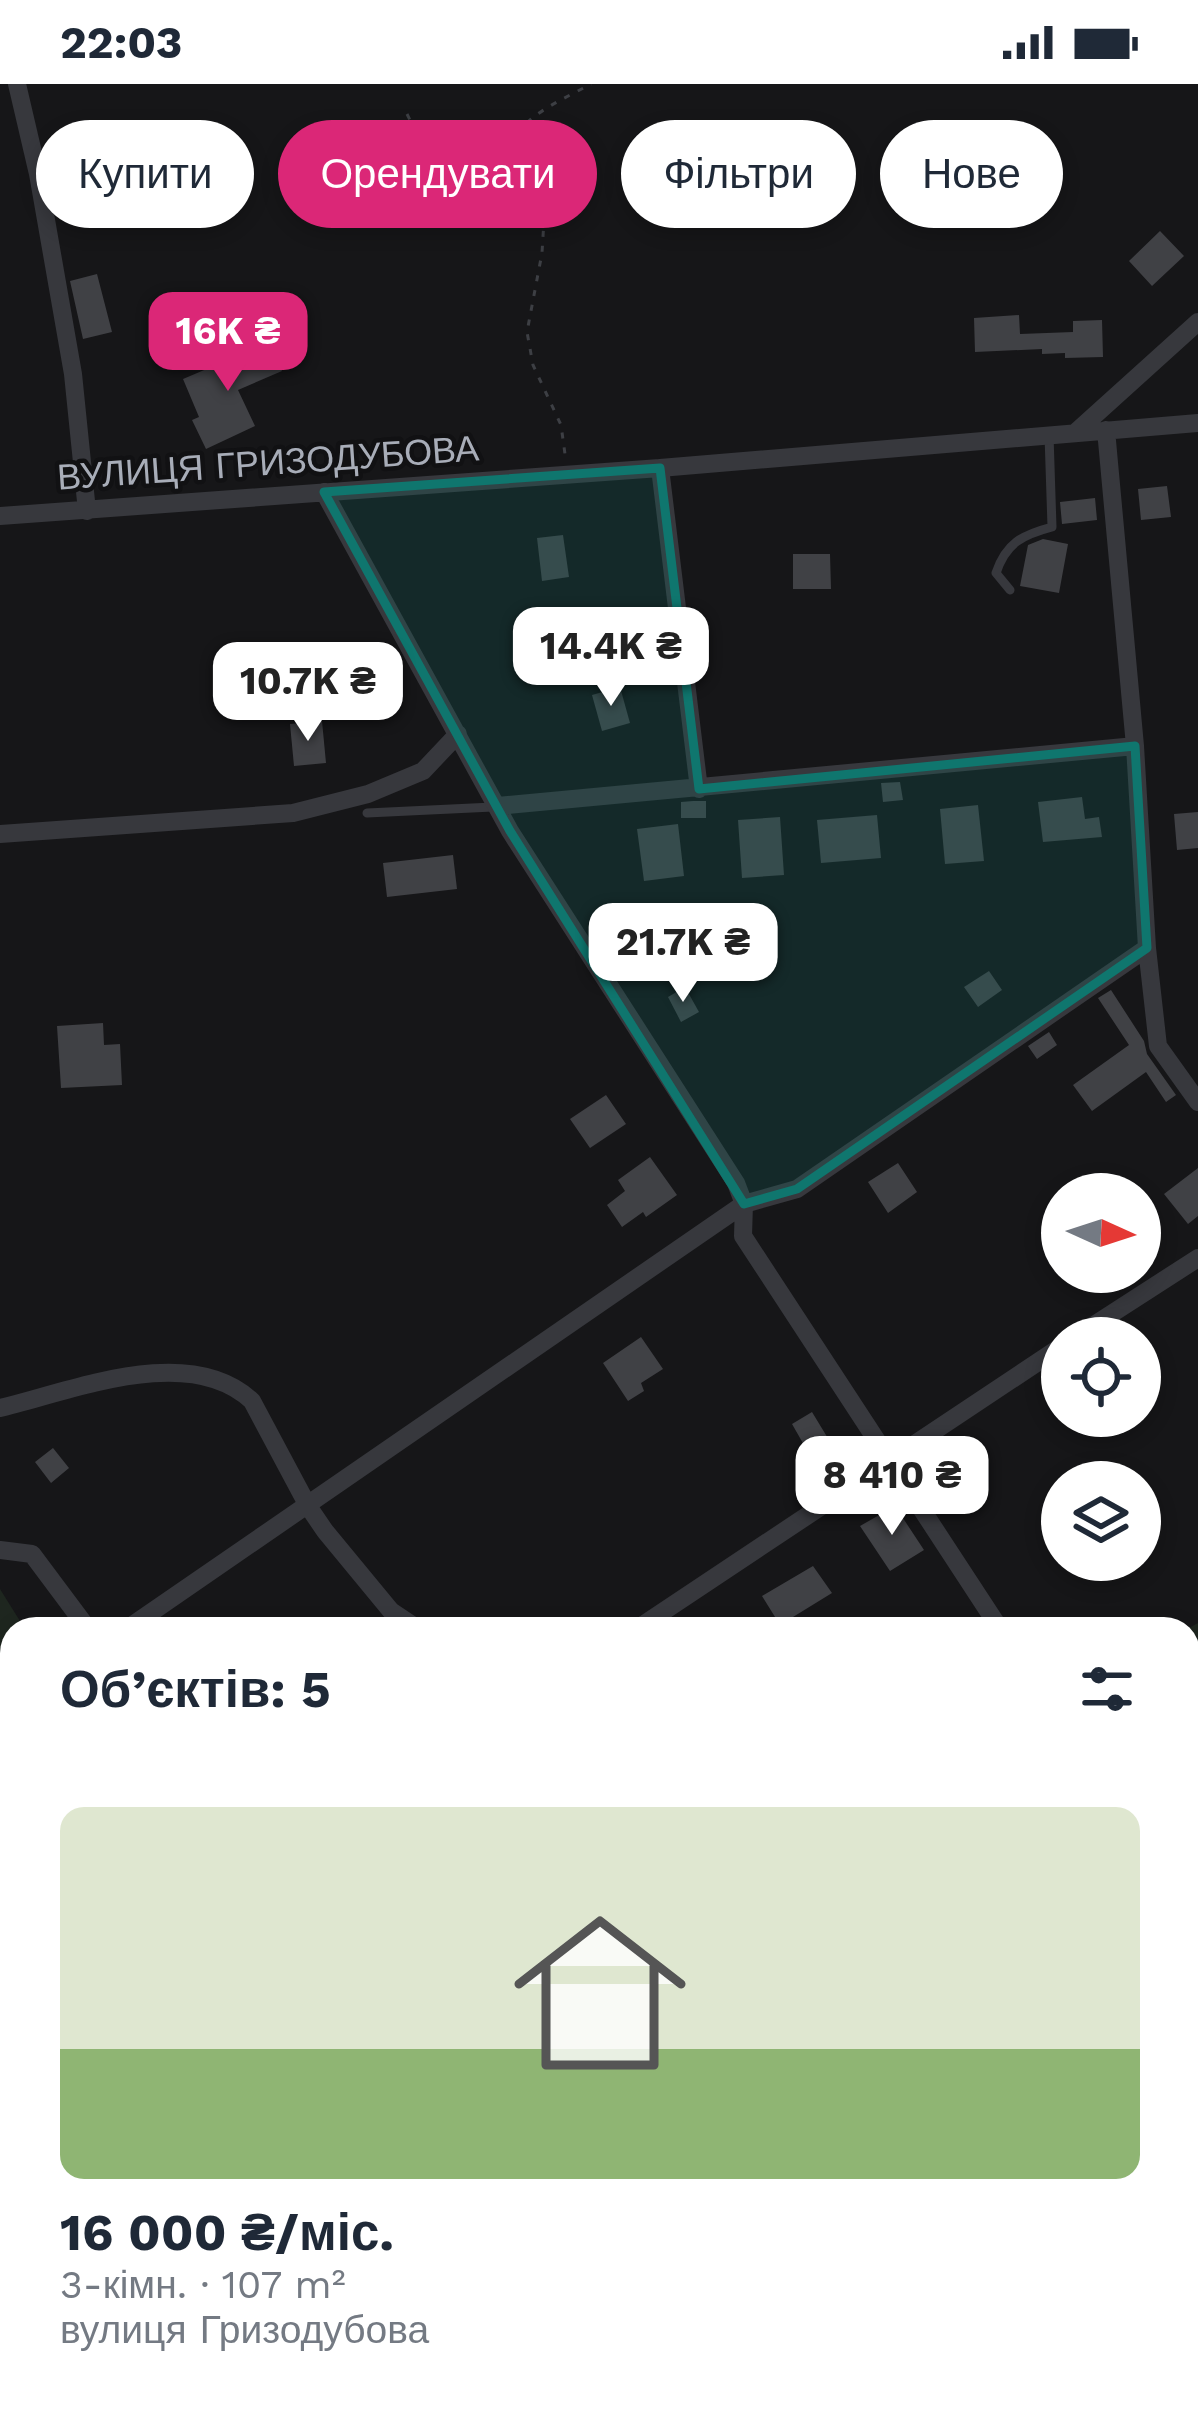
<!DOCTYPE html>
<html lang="uk">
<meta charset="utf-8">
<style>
:root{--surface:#fff;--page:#f2f2f3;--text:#1f2937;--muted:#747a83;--accent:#db2777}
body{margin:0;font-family:"Work Sans",sans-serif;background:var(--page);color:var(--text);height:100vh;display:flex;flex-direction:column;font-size:45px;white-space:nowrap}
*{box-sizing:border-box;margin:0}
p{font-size:39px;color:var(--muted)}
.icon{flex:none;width:66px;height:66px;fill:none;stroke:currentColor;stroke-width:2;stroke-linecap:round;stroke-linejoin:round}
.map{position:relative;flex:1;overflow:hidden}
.sheet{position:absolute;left:0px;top:1533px;width:1200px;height:804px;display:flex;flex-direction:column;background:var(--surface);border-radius:36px 36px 0 0;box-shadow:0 6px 18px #0003}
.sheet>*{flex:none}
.top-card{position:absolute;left:36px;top:36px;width:1128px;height:108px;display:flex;gap:24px}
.needle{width:78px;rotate:93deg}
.buttons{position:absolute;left:1041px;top:1089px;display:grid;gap:24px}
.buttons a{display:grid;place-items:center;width:120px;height:120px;border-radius:50%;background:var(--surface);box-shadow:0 6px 18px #0003;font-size:60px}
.price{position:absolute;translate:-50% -102px;padding:0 27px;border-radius:24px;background:#fff;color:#222;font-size:39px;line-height:78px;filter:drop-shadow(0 3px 6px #0008)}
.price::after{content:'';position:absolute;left:50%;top:72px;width:36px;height:27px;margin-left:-18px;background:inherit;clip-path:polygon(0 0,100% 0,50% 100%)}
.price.on{background:var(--accent);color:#fff}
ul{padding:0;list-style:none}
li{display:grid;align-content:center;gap:24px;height:636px;padding:0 60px}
li span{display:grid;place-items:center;height:372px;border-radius:24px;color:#555}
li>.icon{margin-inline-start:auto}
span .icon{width:216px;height:216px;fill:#fffc;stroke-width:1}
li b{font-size:51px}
h2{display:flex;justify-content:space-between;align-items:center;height:144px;padding:0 60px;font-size:51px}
.pill{padding:0 42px;border-radius:54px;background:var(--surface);box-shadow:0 6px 18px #0003;font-size:42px;line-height:108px}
.pill.on{background:var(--accent);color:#fff}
.status{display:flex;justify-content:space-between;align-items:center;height:84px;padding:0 60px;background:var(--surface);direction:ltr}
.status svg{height:33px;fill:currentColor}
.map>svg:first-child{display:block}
.green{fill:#1e261f}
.building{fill:#404145}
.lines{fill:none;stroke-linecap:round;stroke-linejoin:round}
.path{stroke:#3d3f44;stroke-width:3;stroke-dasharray:6 9;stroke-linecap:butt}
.service{stroke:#37383d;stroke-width:9}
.minor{stroke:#37383d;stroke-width:18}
.marked{fill:#0f766e;fill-opacity:0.2;stroke:#0f766e;stroke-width:9;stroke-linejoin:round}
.labels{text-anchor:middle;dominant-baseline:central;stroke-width:9;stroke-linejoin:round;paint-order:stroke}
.street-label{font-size:36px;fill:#a8adb8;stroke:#111113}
</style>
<div class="status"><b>22:03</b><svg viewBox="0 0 49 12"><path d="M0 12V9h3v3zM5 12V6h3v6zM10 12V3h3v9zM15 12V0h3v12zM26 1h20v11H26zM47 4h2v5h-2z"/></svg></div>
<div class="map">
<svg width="1198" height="2337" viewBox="0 0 1198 2337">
<rect width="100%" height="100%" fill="#161618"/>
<path class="green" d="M0 1505 25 1545H12V2109L0 2107Z
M1198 1539V2240L1188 2238 1187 1545Z"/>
<path class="building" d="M1160 147 1184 172 1152 202 1129 177Z
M97 190 112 248 83 255 70 197Z
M201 212 212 239 164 257 154 230Z
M1019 231 1020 250 1073 248V237L1102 236 1103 273 1065 274V269L1042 270V265L975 268 974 234Z
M270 258 282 287 238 306 255 342 206 365 192 336 199 333 183 295Z
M1167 402 1171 433 1141 436 1138 405Z
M1095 414 1097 436 1062 440 1060 418Z
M563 451 569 493 542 497 537 454Z
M1043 455 1068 460 1059 509 1020 502 1028 461Z
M793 470H830L831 505H793Z
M327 587H346L345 613H327Z
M620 603 630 639 602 647 592 611Z
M322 637 326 679 294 682 290 640Z
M900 698 903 716 883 718 881 699Z
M1082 713 1085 735 1099 733 1102 753 1043 758 1038 718Z
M693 717H706V734H681V718Z
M978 721 984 777 945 780 940 725Z
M1198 728V764L1177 766 1174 730Z
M877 731 881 774 821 779 817 736Z
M780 733 784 791 742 794 738 736Z
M678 740 684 792 644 797 637 745Z
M453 771 457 805 387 813 383 779Z
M989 887 1002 906 978 923 964 903Z
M685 903 699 928 681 938 668 913Z
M1111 906 1144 957 1147 970 1176 1011 1166 1018 1146 988 1092 1027 1073 1001 1129 961 1098 914Z
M103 939 104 961 120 960 122 1001 61 1004 57 942Z
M1049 948 1057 961 1037 975 1028 962Z
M606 1011 626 1040 590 1064 570 1035Z
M650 1073 677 1111 646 1133 643 1128 622 1143 607 1121 625 1107 618 1096Z
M898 1079 917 1108 888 1129 868 1098Z
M1198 1084V1132L1188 1140 1164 1110Z
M1140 1119 1158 1146 1140 1158Z
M641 1253 663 1285 641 1299 644 1307 628 1317 603 1279Z
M812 1328 829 1356 808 1368 792 1340Z
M53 1364 69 1384 51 1399 35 1378Z
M895 1422 924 1466 890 1487 860 1442Z
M813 1482 832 1509 780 1541 762 1512Z"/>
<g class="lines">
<path class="path" d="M407 30 415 46 442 55 487 49 508 62 534 106 544 136 542 169 527 248 533 281 561 341 565 370
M508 62C524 31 562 16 591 0
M1188 1718 1198 1716
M371 2325 398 2337"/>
<path class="service" d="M1010 506 996 489C1006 459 1022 451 1052 443L1049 351
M367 729 493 723"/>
<path class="minor" d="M17 0 38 90 73 290 87 427
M1106 346 1135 662 1147 864 1158 962 1198 1018
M1075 349 1198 238
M660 384 699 705
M324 408 510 747 736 1099 744 1120 743 1152 1000 1545
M0 432 660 384 1198 339
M498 722 1135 662
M0 750 293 729 368 710 423 687 458 650
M1074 1254 1198 1174
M0 1324C72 1307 189 1258 252 1317L308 1422 325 1447 391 1527 418 1545
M0 1466 32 1470 88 1545
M127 1545 744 1120 797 1105 1147 864
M637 1545 1062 1262
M0 2124 12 2127
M1188 2305 1198 2306
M309 2325 317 2337
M877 2337 879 2325"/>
</g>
<path class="marked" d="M660 384 699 705 1135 662 1147 864 797 1105 744 1120 510 747 324 408Z"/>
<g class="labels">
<g class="street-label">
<text transform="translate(268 379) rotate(-4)">ВУЛИЦЯ ГРИЗОДУБОВА</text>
</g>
</g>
</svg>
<div class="buttons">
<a><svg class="needle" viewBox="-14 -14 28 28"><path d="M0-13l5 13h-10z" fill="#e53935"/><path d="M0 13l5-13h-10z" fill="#747a83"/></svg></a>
<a><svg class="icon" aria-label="locate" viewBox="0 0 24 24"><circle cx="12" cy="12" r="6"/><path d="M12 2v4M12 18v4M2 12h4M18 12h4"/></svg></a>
<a><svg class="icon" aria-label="layers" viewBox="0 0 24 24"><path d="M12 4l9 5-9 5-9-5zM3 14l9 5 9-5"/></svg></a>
</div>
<b class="price on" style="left:228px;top:310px">16K ₴</b>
<b class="price" style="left:611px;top:625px">14.4K ₴</b>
<b class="price" style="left:308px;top:660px">10.7K ₴</b>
<b class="price" style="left:683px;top:921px">21.7K ₴</b>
<b class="price" style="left:892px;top:1454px">8 410 ₴</b>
<div class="top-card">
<a class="pill">Купити</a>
<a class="pill on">Орендувати</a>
<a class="pill">Фільтри</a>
<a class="pill">Нове</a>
</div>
<section class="sheet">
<h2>Об’єктів: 5<svg class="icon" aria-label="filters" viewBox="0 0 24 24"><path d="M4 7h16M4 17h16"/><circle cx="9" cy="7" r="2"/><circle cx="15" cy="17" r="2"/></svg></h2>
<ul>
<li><span style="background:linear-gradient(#dfe7d0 65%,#8fb573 0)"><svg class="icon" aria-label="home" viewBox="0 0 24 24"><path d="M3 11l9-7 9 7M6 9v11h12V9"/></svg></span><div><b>16 000 ₴/міс.</b><p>3-кімн. · 107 m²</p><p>вулиця Гризодубова</p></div></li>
</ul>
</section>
</div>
